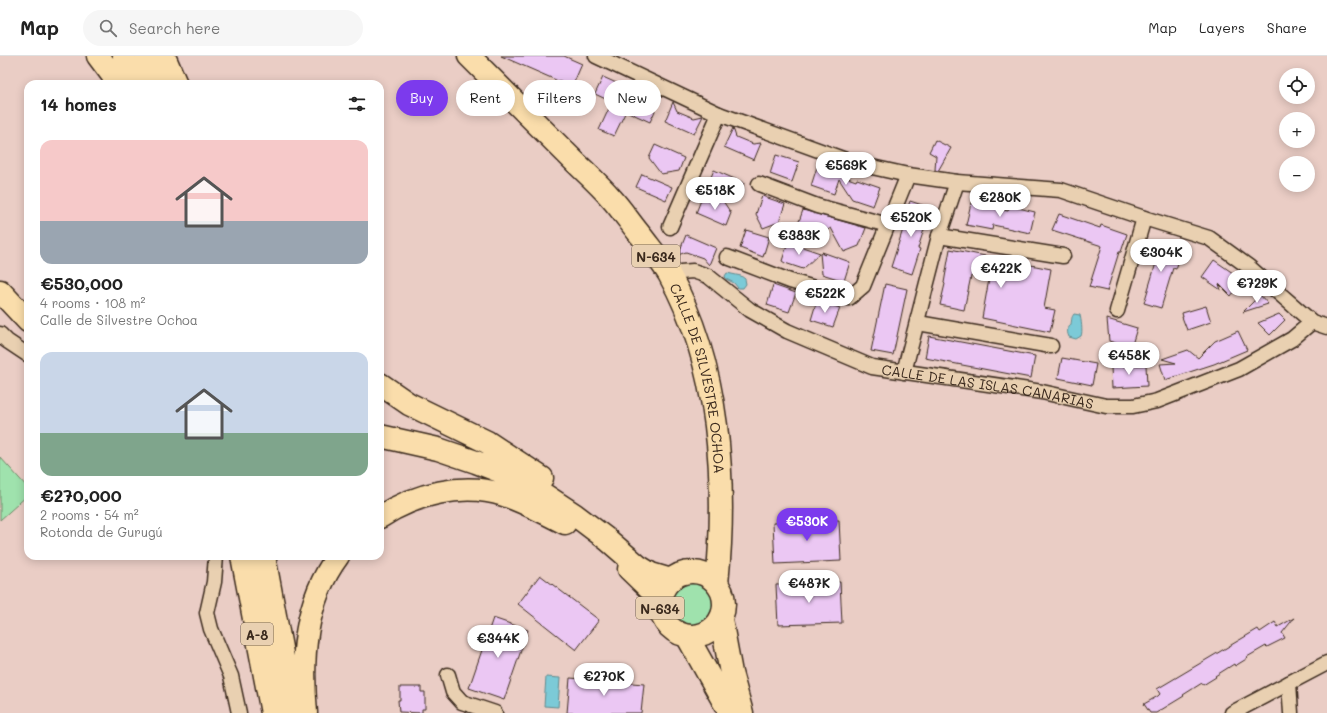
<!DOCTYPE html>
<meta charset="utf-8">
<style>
:root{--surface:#fff;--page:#f6f6f6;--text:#222;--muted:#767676;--line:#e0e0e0;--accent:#7c3aed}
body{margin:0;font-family:Mali,sans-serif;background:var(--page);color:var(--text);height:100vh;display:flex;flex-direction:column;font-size:15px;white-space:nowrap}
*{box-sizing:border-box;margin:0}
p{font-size:13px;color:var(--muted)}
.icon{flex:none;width:22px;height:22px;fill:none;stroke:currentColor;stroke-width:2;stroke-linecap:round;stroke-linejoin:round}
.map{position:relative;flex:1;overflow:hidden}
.panel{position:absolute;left:24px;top:24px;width:360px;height:480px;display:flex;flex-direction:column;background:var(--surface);border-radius:12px;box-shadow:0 2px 10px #0003}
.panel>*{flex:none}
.hud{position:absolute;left:396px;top:24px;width:380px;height:36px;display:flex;gap:8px}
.fabs{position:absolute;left:1279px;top:12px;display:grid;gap:8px}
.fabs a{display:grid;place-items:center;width:36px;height:36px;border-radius:50%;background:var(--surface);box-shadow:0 2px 10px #0003;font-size:20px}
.price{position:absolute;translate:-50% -34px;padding:0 9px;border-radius:14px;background:#fff;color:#222;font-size:13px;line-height:26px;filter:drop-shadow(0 1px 2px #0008)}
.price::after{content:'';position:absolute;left:50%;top:24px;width:12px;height:9px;margin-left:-6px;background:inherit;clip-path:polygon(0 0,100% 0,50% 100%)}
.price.current{background:var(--accent);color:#fff}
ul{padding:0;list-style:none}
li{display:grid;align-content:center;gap:8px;height:212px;padding:0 16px}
li span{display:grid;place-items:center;height:124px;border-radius:12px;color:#555}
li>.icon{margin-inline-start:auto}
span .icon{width:72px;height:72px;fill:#fffc;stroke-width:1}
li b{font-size:17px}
h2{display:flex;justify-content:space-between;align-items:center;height:48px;padding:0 16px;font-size:17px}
.tag{padding:0 14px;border-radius:18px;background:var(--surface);box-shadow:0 2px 10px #0003;font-size:14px;line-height:36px}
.tag.current{background:var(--accent);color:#fff}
header{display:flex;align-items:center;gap:24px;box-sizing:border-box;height:56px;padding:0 20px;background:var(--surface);border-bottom:1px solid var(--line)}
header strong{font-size:19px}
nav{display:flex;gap:22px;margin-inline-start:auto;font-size:14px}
.search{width:280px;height:36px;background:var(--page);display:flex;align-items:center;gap:10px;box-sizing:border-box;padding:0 14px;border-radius:22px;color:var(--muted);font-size:15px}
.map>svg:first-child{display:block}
.green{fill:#9fe2ad;stroke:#6d8666}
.water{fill:#7bcad7;stroke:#618a8d}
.building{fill:#ebc7f3;stroke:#3b2a1e}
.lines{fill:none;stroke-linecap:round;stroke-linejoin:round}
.minor-casing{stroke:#3b2a1e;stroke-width:17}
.trunk-casing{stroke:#3b2a1e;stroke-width:25}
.motorway-casing{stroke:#3b2a1e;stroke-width:25}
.minor{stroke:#e9d0b1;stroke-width:14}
.trunk{stroke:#faddab;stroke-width:22}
.motorway{stroke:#faddab;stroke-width:22}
.labels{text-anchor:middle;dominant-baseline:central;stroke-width:4;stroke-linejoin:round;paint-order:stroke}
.shield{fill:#e9d0b1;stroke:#6f5c4a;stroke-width:1}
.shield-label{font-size:13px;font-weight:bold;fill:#3b2a1e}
.street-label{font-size:14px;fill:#3b2a1e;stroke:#e9d0b1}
</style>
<header>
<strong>Map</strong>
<div class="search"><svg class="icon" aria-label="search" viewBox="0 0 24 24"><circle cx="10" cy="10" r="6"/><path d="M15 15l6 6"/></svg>Search here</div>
<nav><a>Map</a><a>Layers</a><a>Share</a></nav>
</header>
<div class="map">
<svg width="1327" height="657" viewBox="0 0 1327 657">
<rect width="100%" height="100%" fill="#eacdc5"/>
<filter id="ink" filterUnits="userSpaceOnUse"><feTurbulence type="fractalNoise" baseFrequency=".025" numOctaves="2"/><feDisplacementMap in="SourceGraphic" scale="8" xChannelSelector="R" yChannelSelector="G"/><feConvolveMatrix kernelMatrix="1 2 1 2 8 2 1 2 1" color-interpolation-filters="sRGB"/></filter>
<g filter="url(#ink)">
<path class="green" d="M0 401 28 432V439L0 464Z
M671 548a22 22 0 1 1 44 0a22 22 0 1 1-44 0Z"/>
<path class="water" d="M727 217 741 220 745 223 746 228 743 232H738L734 227 726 223 725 220Z
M1074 258 1080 259C1081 263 1083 276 1081 280L1076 283 1069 281C1066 274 1068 273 1071 268 1072 263 1071 262 1074 258Z
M546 621 560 622 558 651 544 650Z"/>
<path class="building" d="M501 0H564L582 8 572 31Z
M603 21 632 34 629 43 655 55 650 66 626 55 614 80 599 74 612 46 595 38Z
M673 46 677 55 694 62 703 60 694 78 665 65Z
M733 72 736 81 753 88 761 87 754 104 724 91Z
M935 84 951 92 938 115 935 114 936 100 929 96Z
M655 89 684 102 679 115 661 118 649 102Z
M776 99 799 106 792 126 770 118Z
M817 111 856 125 857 123 880 131 873 150 852 143 839 123 834 138 811 130Z
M714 114 744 127 739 141 722 143 708 128Z
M642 118 672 131 666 144 636 131Z
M762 140 785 148 779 166 763 172 756 158Z
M721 142 731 157 726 170 696 157 701 144Z
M910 145 931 152 918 192 920 193 912 218 891 211 904 170H902Z
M971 147 1008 155 1010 150 1035 156 1030 177 993 169 992 174 966 169Z
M803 154 866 172 859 190 844 196 831 172 810 185 797 171Z
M1059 158 1100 172 1101 169 1127 178 1121 196H1119L1107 235 1089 231 1102 190 1052 174Z
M746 174 769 181 763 201 740 192Z
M686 179 716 192 709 209 703 202 686 196 678 199Z
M788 186 820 197 803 213 785 207 782 205Z
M1155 186 1167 188 1166 190 1182 195 1176 213 1173 212 1161 252 1144 247 1156 207 1149 205Z
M950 193 1051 213 1044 252 1055 254 1050 276 982 262 989 223 971 220 964 254 940 249 945 228 944 227Z
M822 196 850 206 844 225 822 218 820 197 825 199Z
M1214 204 1243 224 1231 240 1219 228 1221 234 1202 221Z
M885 228 907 233 893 299 871 295Z
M773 229 796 237 789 256 767 249Z
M1260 239 1268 248 1243 256Z
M817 244 840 252 833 271 811 264Z
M1206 250 1211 266 1187 274 1182 261H1183L1182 257Z
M1279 258 1285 264 1270 279 1258 267Z
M1107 263 1137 272 1131 292 1109 285Z
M1238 275 1247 294 1214 308 1165 324 1160 308 1176 307 1162 303 1188 294 1198 302 1215 285Z
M929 280 1035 300 1031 322 925 302Z
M1062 302 1096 308 1092 329 1058 322Z
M1146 309 1147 330 1112 332 1111 311Z
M839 464 841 505 775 508 773 467Z
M540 519 599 564 576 594 518 548Z
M840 526 842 567 778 569 776 529Z
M493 562 528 574 504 644 469 632Z
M1294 562 1282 577 1285 582 1267 591 1266 590 1247 601 1248 602 1235 610 1234 608 1215 620 1216 621 1203 629 1202 627 1183 639 1184 640 1156 657H1150L1144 648 1158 640 1160 638 1157 633 1258 573 1260 576 1275 566 1278 571Z
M570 622 644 628 641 657H567Z
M400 631H421V636H425V653H422V657L399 656 398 644H400Z"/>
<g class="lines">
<defs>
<g id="minor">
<path d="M596 0 719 58 854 107 908 119 957 126 1061 134 1144 162 1209 182 1249 211 1312 266 1327 271"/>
<path d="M759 128 817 150 888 169"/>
<path d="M670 171 719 58"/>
<path d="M939 180 1063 200"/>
<path d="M727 201 790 225 849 242 863 230 908 119"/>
<path id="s1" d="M668 217 693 215 708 220 750 254 787 275 872 311 1042 336 1106 350H1133L1157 345 1239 313 1292 283 1312 266"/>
<path d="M1117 255 1144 162"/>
<path d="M918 267 1051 290"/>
<path d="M0 278 7 285 28 299"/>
<path d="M904 316 939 180 957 126"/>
<path d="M216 500 214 526 207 557 211 573 231 620 239 657"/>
<path d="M448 619 453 636 462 646 495 657"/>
<path d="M1289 627 1291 657"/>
<path d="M1232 657 1327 607"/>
</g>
<g id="trunk">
<path id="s2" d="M469 0C502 33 536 67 569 100 583 114 598 127 611 142 622 154 631 168 642 181 651 193 661 205 669 218 720 309 727 426 717 528"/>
<circle cx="692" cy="548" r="32"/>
<path d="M721 563 731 617 742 657"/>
<path d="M687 580 730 657"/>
</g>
<path id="motorway" d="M98 0 119 28
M124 0 135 28
M147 0 158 28
M164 0 176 28
M0 235 28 265
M380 328 409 348 487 386 542 422
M380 380 438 393 476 406 512 420 537 434 575 459 608 484 638 510 651 518 671 524
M380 461C415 438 463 426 504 439 525 446 545 457 565 467
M242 500 272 657
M264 500 293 657
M629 513 660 543
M306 657C301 602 304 546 338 500"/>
</defs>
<use href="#minor" class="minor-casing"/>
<use href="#trunk" class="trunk-casing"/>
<use href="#motorway" class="motorway-casing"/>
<use href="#minor" class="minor"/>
<use href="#trunk" class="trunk"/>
<use href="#motorway" class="motorway"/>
</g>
</g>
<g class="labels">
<g class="shield">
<rect x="632" y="189" width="48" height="22" rx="3"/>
<rect x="636" y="541" width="48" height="22" rx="3"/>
<rect x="241" y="567" width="32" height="22" rx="3"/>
</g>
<g class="shield-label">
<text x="656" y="200">N-634</text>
<text x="660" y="552">N-634</text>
<text x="257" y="578">A-8</text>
</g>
<g class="street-label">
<text stroke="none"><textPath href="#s2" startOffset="406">CALLE DE SILVESTRE OCHOA</textPath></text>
<text stroke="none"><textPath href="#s1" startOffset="347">CALLE DE LAS ISLAS CANARIAS</textPath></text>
</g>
</g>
</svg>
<div class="fabs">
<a><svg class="icon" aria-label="locate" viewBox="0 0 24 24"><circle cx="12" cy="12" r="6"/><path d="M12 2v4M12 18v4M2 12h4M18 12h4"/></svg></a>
<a>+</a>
<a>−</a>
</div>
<b class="price" style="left:846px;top:130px">€569K</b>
<b class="price" style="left:715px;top:155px">€518K</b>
<b class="price" style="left:1000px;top:162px">€280K</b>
<b class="price" style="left:911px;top:182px">€520K</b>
<b class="price" style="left:799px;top:200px">€383K</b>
<b class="price" style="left:1161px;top:217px">€304K</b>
<b class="price" style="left:1001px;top:233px">€422K</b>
<b class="price" style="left:1257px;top:248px">€729K</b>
<b class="price" style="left:825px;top:258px">€522K</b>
<b class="price" style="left:1129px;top:320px">€458K</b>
<b class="price current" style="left:807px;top:486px">€530K</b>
<b class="price" style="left:809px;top:548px">€487K</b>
<b class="price" style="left:498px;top:603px">€344K</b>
<b class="price" style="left:604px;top:641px">€270K</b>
<div class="hud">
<a class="tag current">Buy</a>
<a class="tag">Rent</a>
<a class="tag">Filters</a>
<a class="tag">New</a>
</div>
<section class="panel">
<h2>14 homes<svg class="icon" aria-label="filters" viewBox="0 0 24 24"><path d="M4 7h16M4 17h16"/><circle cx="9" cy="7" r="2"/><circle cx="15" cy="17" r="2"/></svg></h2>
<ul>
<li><span style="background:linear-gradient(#f6c9c9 65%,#9aa5b1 0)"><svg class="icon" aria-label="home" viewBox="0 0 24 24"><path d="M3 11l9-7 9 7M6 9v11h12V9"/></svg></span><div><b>€530,000</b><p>4 rooms · 108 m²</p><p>Calle de Silvestre Ochoa</p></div></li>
<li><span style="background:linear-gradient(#c9d6e8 65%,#7fa58c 0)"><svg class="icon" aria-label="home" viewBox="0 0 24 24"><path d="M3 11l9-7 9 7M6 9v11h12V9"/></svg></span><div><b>€270,000</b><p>2 rooms · 54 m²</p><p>Rotonda de Gurugú</p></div></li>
</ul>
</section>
</div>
